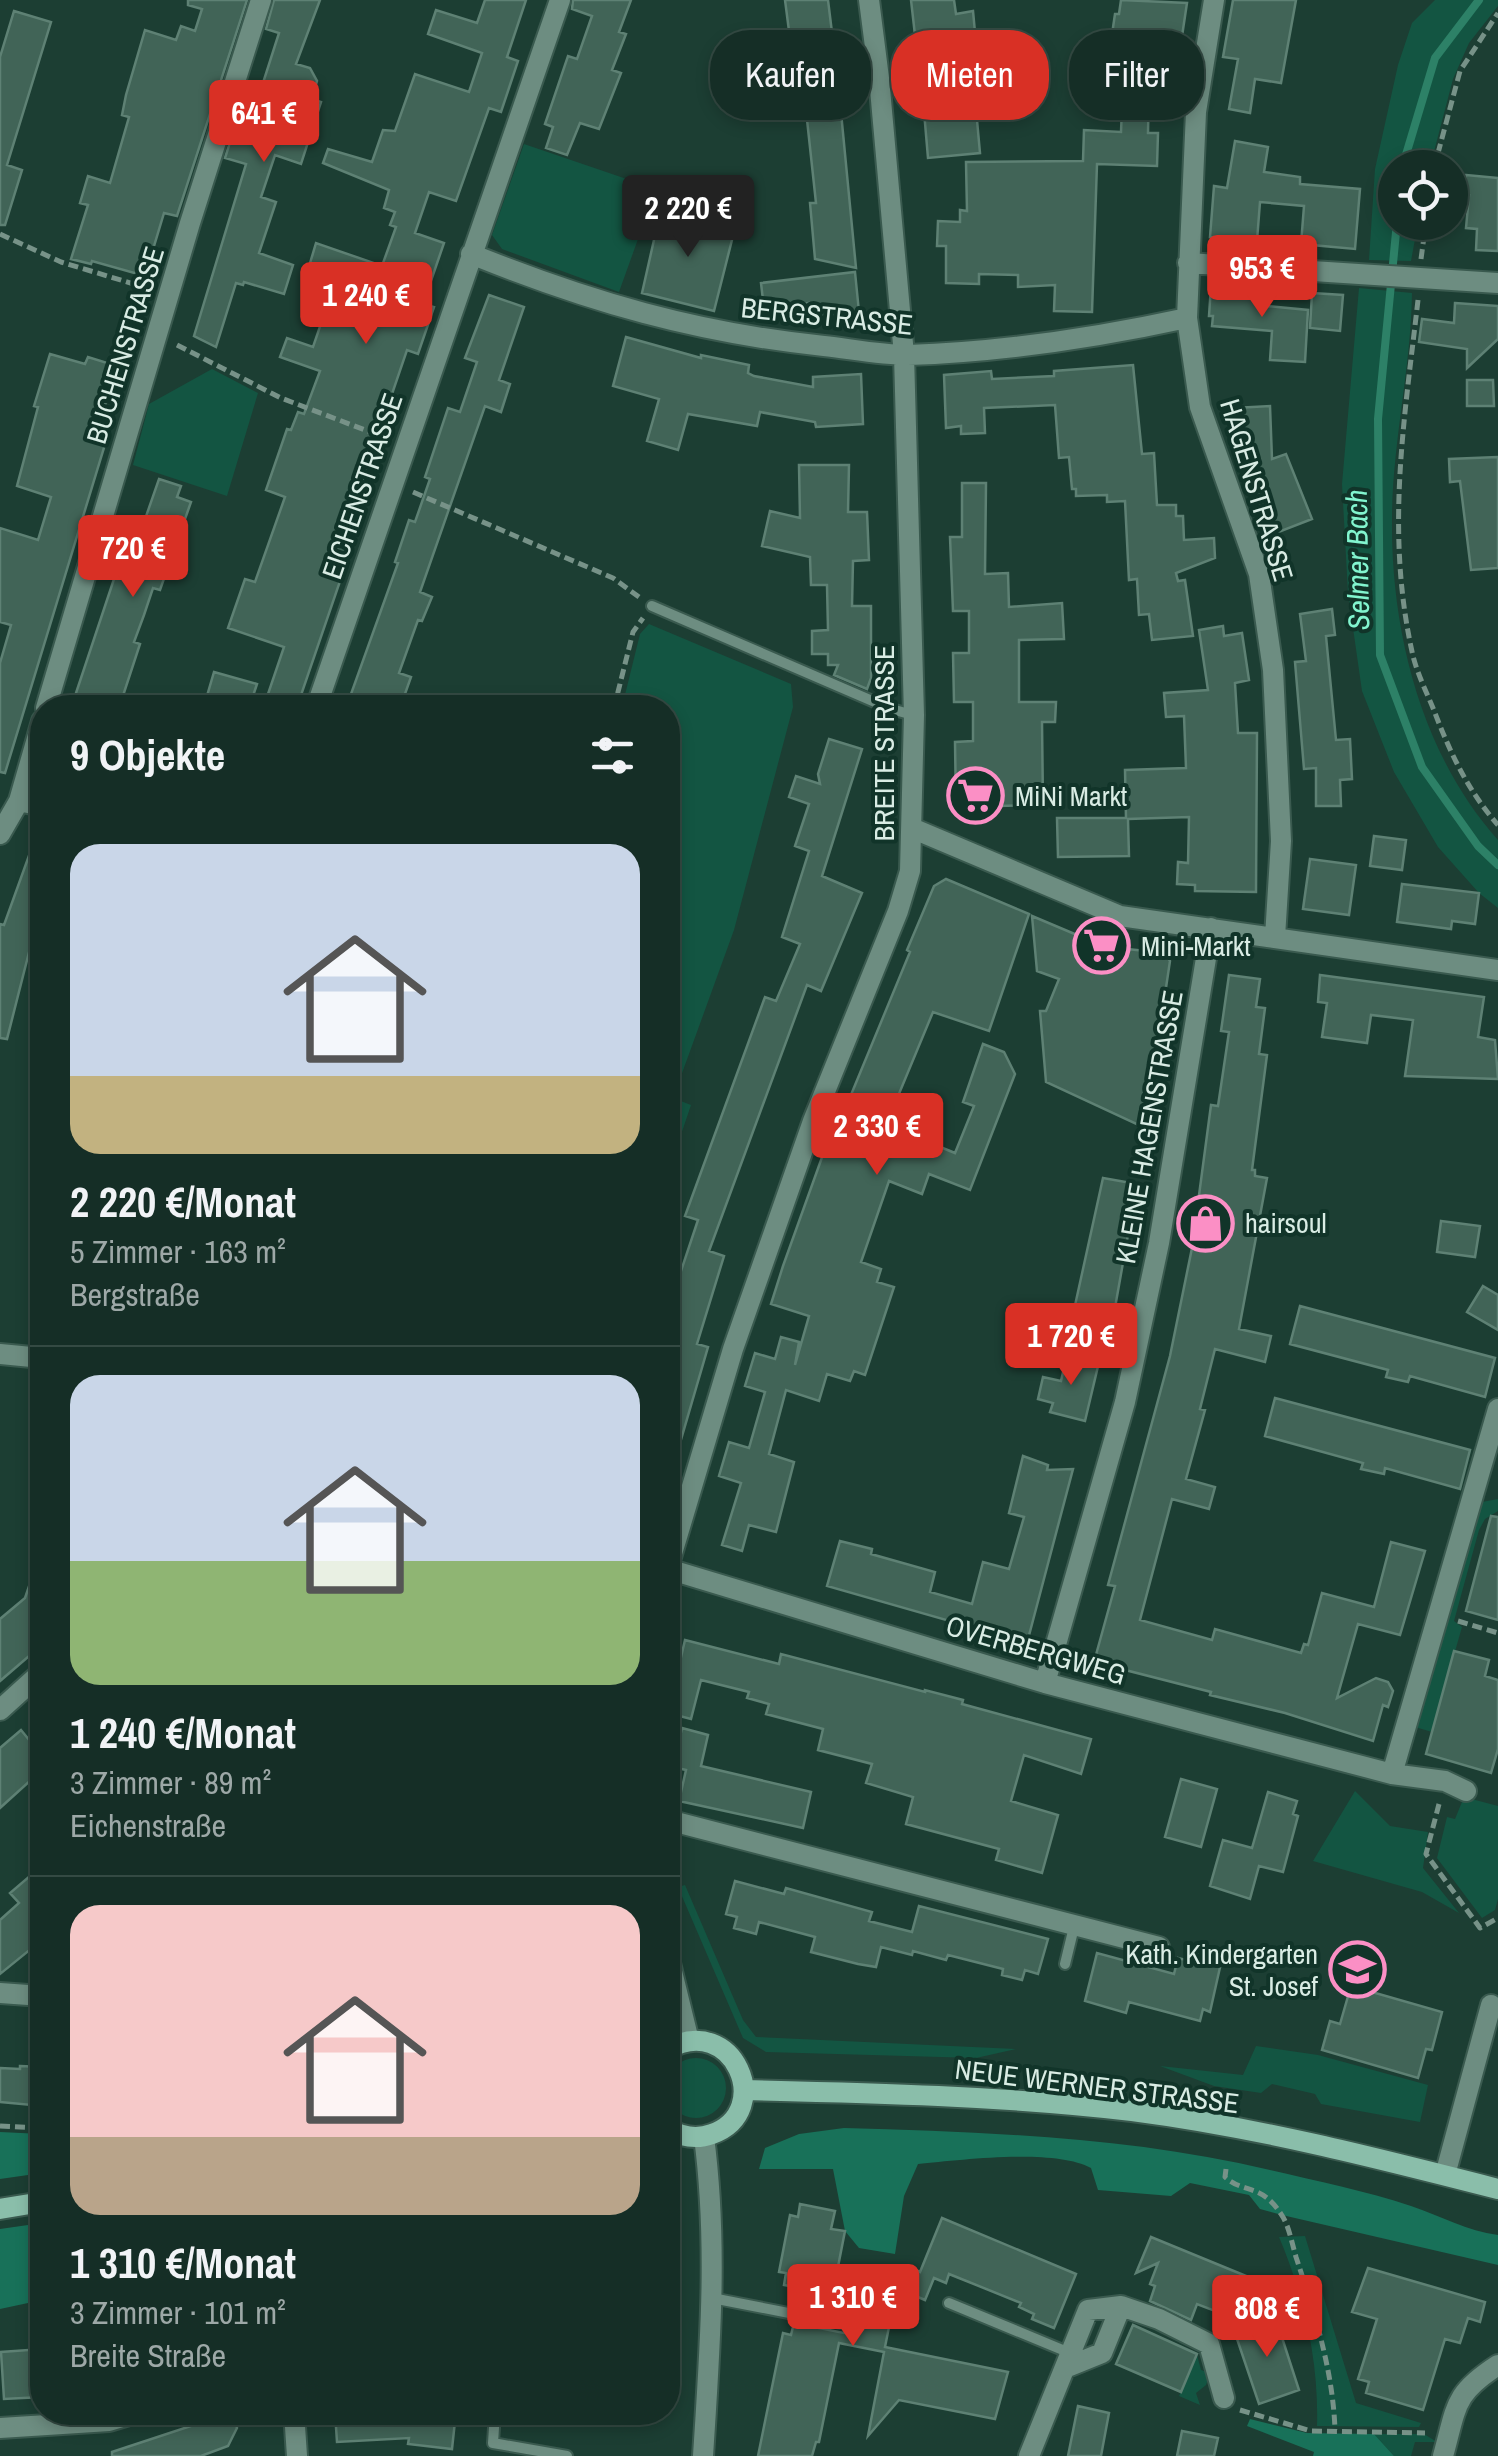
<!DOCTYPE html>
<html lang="de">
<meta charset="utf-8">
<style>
:root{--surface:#152e26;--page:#223a32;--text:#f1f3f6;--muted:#9da8a7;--line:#344a43;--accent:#d93025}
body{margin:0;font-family:"Archivo Narrow",sans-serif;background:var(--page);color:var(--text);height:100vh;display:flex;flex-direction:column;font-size:38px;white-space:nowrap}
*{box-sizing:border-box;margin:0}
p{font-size:32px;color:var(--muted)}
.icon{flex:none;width:55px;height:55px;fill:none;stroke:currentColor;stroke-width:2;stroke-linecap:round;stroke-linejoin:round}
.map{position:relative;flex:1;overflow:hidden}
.side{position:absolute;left:30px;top:695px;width:650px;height:1730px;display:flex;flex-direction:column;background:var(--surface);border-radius:40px;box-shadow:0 5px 15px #0003,0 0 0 2px var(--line)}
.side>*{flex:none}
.top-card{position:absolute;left:710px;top:30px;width:638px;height:90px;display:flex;gap:20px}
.fabs{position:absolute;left:1378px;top:150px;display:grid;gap:20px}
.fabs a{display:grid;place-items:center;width:90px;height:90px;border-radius:50%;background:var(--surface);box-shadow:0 5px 15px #0003,0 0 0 2px var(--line);font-size:50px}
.price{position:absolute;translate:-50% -85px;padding:0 22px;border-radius:10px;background:var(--accent);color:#fff;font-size:32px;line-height:65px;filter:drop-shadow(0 2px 5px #0008)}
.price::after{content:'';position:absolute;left:50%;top:60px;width:30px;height:22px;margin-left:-15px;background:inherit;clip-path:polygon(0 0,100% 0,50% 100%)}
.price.selected{background:#222;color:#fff}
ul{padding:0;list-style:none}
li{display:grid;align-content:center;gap:20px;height:530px;padding:0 40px}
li+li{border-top:2px solid var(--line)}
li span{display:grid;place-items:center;height:310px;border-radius:30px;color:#555}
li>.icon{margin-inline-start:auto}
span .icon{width:180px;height:180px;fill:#fffc;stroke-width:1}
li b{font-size:42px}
h2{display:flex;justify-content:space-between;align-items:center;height:120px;padding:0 40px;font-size:42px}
.pill{padding:0 35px;border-radius:40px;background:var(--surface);box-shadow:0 5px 15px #0003,0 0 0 2px var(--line);font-size:35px;line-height:90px}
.pill.selected{background:var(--accent);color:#fff}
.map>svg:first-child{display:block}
.green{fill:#135542}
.forest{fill:#187159}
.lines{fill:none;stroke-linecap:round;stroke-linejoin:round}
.stream{stroke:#2d8167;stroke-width:8}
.building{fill:#416457;stroke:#5e8174;stroke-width:2.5}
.lane-casing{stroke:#3a5a4f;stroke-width:14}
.street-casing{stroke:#3a5a4f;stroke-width:24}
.secondary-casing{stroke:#3a5a4f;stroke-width:24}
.path{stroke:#779288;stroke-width:5;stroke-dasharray:10 5;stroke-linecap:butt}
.lane{stroke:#6d8d81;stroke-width:10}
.street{stroke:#6d8d81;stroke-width:20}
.secondary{stroke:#8abeaa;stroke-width:20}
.labels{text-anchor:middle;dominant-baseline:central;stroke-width:8;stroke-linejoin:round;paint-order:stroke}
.street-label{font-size:28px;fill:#d9ece4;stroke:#113429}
.poi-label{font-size:28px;fill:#d9ece4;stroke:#113429;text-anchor:start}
.water-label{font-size:30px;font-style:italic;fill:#82f5cf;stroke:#113429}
</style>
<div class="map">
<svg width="1498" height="2456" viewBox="0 0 1498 2456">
<rect width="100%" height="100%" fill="#1c3e33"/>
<path class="green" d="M1435 0H1498V6L1469 43 1453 79 1430 167 1395 168V222L1418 223 1411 261 1369 260 1375 169 1398 65 1412 23Z
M524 144 656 189 619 292 502 249 492 235Z
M1359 288 1412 293C1411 369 1392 445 1392 521 1391 633 1422 755 1498 840V908L1479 893 1438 847 1394 772 1362 691 1348 593 1342 484Z
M212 369 258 393 227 496 133 465 149 404Z
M649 624 791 684 793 707 734 930 673 1098 691 1105 668 1173V708L622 707 640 634Z
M1498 1499V1511L1485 1519 1479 1530 1454 1621 1462 1627 1432 1732 1415 1727 1482 1502Z
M1355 1791 1390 1826 1428 1832 1423 1868 1459 1913 1422 1892 1313 1861Z
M1464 1797 1498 1806V1899L1495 1910 1482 1918 1437 1858 1447 1817 1455 1819Z
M685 1885 743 2020 756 2037 1016 2049 976 2058 766 2052 743 2038 678 1887Z
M1256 2046 1318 2055 1428 2085 1420 2122 1321 2104 1315 2094 1272 2084 1261 2093 1214 2086 1160 2066 1243 2075Z
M666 2088a30 30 0 1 1 60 0a30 30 0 1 1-60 0Z
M1305 2236 1356 2403 1421 2423 1419 2427 1317 2426C1319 2361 1304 2296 1279 2237Z
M1197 2355 1201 2370 1210 2373 1206 2385 1196 2393 1200 2405 1179 2396Z
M1374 2434H1424L1437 2442H1415L1411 2456H1394Z"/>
<path class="forest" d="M844 2128C986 2132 1131 2137 1270 2170 1317 2181 1366 2191 1411 2206 1441 2216 1467 2231 1498 2235V2265L1282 2215 1260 2209 1249 2195 1190 2183 1171 2196 1098 2190 1091 2168C1054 2148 961 2160 918 2164L904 2196 895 2254 859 2248 845 2231 833 2169H759L765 2148 799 2134Z
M0 2132 42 2134V2173L0 2179Z
M42 2223V2300L0 2309V2229Z
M1250 2419 1307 2433 1374 2434 1394 2456H1313L1314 2452 1247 2426Z"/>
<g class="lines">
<path class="stream" d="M1402 168 1435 58 1479 0
M1397 222 1378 419 1380 655 1422 767 1478 846 1498 865"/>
</g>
<path class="building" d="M188 0H247L177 216 164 213 145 276 92 261 91 264 71 259 88 205 80 203 88 176 110 183 129 117 122 115 126 95 145 30 176 40 181 26 195 31 202 9 188 5Z
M274 0H320L296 64 310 68 317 81 312 99 321 102 301 164 275 155 261 197 276 202 259 253 293 265 284 294 244 282 243 285 236 283 216 347 194 336 246 164 225 158 242 104 255 108 279 33 266 29Z
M485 0H526L507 57 518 61 501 112 489 108 456 201 429 192 415 233 444 243 423 304 434 307 418 354 407 350 366 470 352 510 363 514 298 704 268 694 284 647 228 628 245 579 255 582 285 497 266 490 287 429 291 430 298 412 304 414 320 371 280 357 287 338 313 347 336 280 308 270 316 243 382 266 396 227 390 225 395 212 384 208 389 190 323 163 328 149 372 162 383 130 395 131 415 74 469 92 482 53 428 34 436 10 477 23Z
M573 0H631L619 32 626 34 612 70 621 73 599 129 580 123 567 155 546 148 553 127 545 124 568 56 577 59 592 16 572 9Z
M785 0H828L835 57 820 59 827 104 840 102 856 268 815 259 810 203H816L805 101 790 104 785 63 793 62Z
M911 0H954L956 14 973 11 979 75 973 76 980 153 928 158 924 111 941 109 935 41 916 44Z
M1121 0 1187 3 1178 63 1159 60 1156 88 1149 87 1148 133H1158L1157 166 1097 164 1092 312 1054 311 1055 285 1018 287V275L979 274V284L946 283V246H937L938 221 960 222V210L967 211 966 162 1083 161 1084 130 1121 132 1123 82H1118L1120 69 1107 68 1115 14H1119Z
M1233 0H1296L1281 83 1255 79 1250 113 1229 109 1238 59 1223 57Z
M14 11 51 22 7 165 22 170 5 225H0V57Z
M1235 141 1268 147 1264 172 1300 177V184L1360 189 1355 249 1301 244 1304 206 1260 202 1257 241 1210 237 1214 186 1227 188Z
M1466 175 1498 178V251L1476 250 1477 229 1466 228 1469 195 1463 194Z
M661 209 735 228 714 311 642 293Z
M855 272 859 312 810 316 809 303 764 309 761 283Z
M1211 286 1268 290 1267 306 1308 310 1305 362 1270 360 1272 331 1212 326 1213 316H1209Z
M1312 293 1343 295 1340 331 1310 328Z
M489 295 524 307 499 380 510 384 501 412 485 406 420 592 432 597 422 621 418 620 399 673 411 677 400 708H346L398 563 395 562 409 520 415 522 430 479 425 477 448 408 460 412 477 362 465 358Z
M1455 303 1498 306V339L1467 368V349L1419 342 1422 319 1454 323Z
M626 337 701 358V355L749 365 748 373 754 376 813 387V377L861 374 863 424 816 427 815 422 760 412 757 426 688 414 678 450 647 441 659 399 613 386Z
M50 354 85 364 88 357 117 366 95 438 106 441 5 773 0 772V663L11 625 0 622V528L38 540 51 497 17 486 38 407 34 406Z
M1133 365 1142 454 1154 453 1157 505H1176V516H1183L1184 540 1214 538 1215 558 1176 573 1178 581 1185 580 1193 636 1152 640 1149 614 1139 615 1137 579 1129 580 1125 501 1107 502V495L1076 496V489H1072L1069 457 1059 458 1055 405 984 408 985 433 961 434V426L946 428 944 375 991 371 992 379 1054 376V371Z
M1467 380H1493L1494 406H1467Z
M1270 406 1272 459 1286 454 1312 519 1271 535 1246 469 1253 466 1235 420V408Z
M1498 457V568L1471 570 1460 481 1450 482 1449 459Z
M799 465H849L848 512H867L869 560 853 561 852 606H871V678L867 689 834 675 838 665H828V654H812V631L828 630 827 585H811L810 557 762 546 770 511 800 518Z
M159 479 181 486 177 497 191 502 160 590 153 588 144 615 134 642 140 644 119 708H107L75 696 116 573 125 577Z
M962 483H986L985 574 1008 573 1009 607 1062 603 1064 639 1019 640V702H1056L1055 722H1042L1043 805 956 807 955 742 973 741V702H954L953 653H969V611H953L950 537H962Z
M1332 609 1335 635 1326 636 1336 740 1350 739 1352 779 1340 780 1341 806H1316V768L1304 769 1295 662 1306 661 1300 614Z
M1223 626 1224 636 1242 633 1249 680 1235 683 1238 733H1257L1256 892 1195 891V885L1177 884 1178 862 1188 863 1189 817 1128 819 1129 856 1058 857 1057 818H1126L1125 770 1186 768 1184 716 1166 717 1164 693 1208 690 1199 630Z
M214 672 257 684 249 708 207 696Z
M829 739 862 749 822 876 862 893 821 991 807 985 709 1251 724 1256 697 1344 708 1347 673 1467 668 1466V1284L676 1286 698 1220 685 1216 765 997 776 1001 800 944 782 937 809 851 795 846 809 804 789 797 796 776 820 784 818 774Z
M40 825 42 826V901L7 1039 0 1038V924L4 925Z
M1374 836 1406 840 1402 870 1370 866Z
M1310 859 1356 865 1349 915 1303 909Z
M946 879 1029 914 989 1031 933 1012 886 1125 955 1153 974 1106 963 1102 983 1044 1004 1052 1015 1074 970 1190 929 1174 922 1194 889 1181 861 1262 881 1269 877 1282 894 1287 865 1375 854 1371 850 1381 827 1374 819 1401 786 1390 769 1454 794 1462 776 1532 749 1525 742 1551 722 1545 741 1483 719 1476 729 1442 749 1448 765 1392 745 1386 755 1353 775 1359 781 1337 799 1342 795 1365 809 1316 771 1304 783 1266 830 1135 834 1136 910 952 907 950 934 886Z
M1402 884 1479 893 1475 924 1452 921 1451 929 1397 922Z
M1032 916 1077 935 1127 949 1165 953 1170 961 1145 1128 1046 1082 1040 1011H1046L1059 979 1037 971Z
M1229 975 1260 979 1256 1007 1265 1008 1259 1054 1267 1055 1252 1170H1255V1176L1267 1178 1239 1329 1271 1336 1265 1362 1215 1349 1200 1409 1205 1410 1186 1479 1215 1487 1209 1509 1172 1499 1140 1620 1212 1640 1215 1629 1301 1653 1304 1644 1308 1645 1322 1593 1374 1607 1391 1542 1425 1551 1400 1635 1358 1624 1337 1698 1376 1678 1388 1682 1393 1691 1388 1707 1383 1705 1373 1741 1285 1713 1210 1695 1211 1692 1094 1662 1115 1586 1108 1585 1170 1356 1192 1248 1211 1105 1218 1106 1229 1032 1221 1031Z
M1320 975 1484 997 1478 1037 1495 1040 1498 1079 1405 1076 1413 1020 1371 1015 1367 1043 1322 1037 1327 1003 1318 1002Z
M1103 1178 1137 1184 1113 1319 1074 1310Z
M1441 1221 1480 1226 1475 1257 1437 1252Z
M1483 1286 1498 1295V1330L1467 1312Z
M1300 1306 1495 1358 1485 1397 1410 1376 1408 1382 1386 1377 1388 1370 1290 1344Z
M1068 1351 1099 1362 1085 1421 1050 1412 1053 1403 1038 1399 1043 1377 1061 1381Z
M1275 1398 1470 1450 1460 1489 1385 1468 1384 1474 1361 1469 1363 1463 1265 1436Z
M1023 1456 1048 1465 1047 1470 1073 1469 1027 1643 827 1586 840 1541 872 1549 871 1554 935 1572 930 1592 972 1604 983 1562 1009 1569 1024 1517 1009 1513Z
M1491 1516 1498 1517V1620L1466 1611Z
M39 1557H42V1645L0 1681V1619L25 1598Z
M685 1640 779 1664 781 1654 925 1692V1690L963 1700 962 1704 1091 1739 1081 1774 1024 1755 1011 1801 1058 1815 1042 1873 996 1860 999 1849 906 1824 913 1797 866 1783 872 1764 818 1750 823 1729 766 1714 769 1704 747 1698 749 1692 701 1680 691 1719 668 1713Z
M1454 1651 1489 1660 1485 1676 1498 1680V1749L1491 1773 1426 1754Z
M682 1728 708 1735 701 1766 811 1792 803 1828 679 1801 686 1770 673 1767Z
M21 1730 30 1741 42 1730V1770L0 1808V1748Z
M1181 1779 1217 1789 1201 1847 1165 1837Z
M1268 1792 1297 1801 1293 1814 1298 1816 1283 1872 1259 1866 1250 1899 1210 1886 1223 1840 1252 1848Z
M30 1876 42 1890V1912L33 1920 42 1931V1940L0 1974V1920L19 1903 10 1893Z
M735 1881 784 1894 786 1888 872 1912 869 1921 912 1932 919 1906 1048 1939 1038 1974 1025 1970 1022 1980 1002 1975 1003 1969 948 1955 946 1960 913 1951 912 1955 881 1947 876 1967 858 1964 811 1952 815 1937 759 1922 756 1934 734 1928 737 1917 726 1914Z
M1190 1946 1223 1954 1210 2012 1203 2009 1200 2021 1129 2002 1126 2013 1085 2001 1097 1953 1174 1974 1178 1958 1186 1960Z
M1351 1986 1442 2012 1432 2050 1426 2049 1418 2078 1322 2050 1330 2021 1340 2024Z
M20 2066 42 2067V2106L0 2102V2068L20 2069Z
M800 2204 835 2211 831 2229 845 2231 835 2282 896 2292 885 2347 1008 2372 995 2419 899 2400 868 2436 884 2352 839 2343 819 2442H816L812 2456H758L783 2333 791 2335 794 2323 844 2333 851 2330 854 2325 848 2316 797 2306 800 2288 784 2285 786 2273 779 2272 790 2215 798 2217Z
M942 2218 1076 2274 1054 2328 1032 2319 1034 2314 1019 2307 1021 2303 949 2274 946 2283 934 2278 925 2300 901 2290 909 2267 920 2272Z
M1151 2237 1246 2276 1229 2316 1222 2295 1215 2311 1197 2304 1191 2320 1150 2301 1155 2286 1150 2284 1158 2263 1136 2273Z
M1368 2268 1485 2302 1480 2322 1468 2318 1460 2343 1445 2339 1423 2410 1366 2393 1369 2382 1358 2379 1377 2319 1352 2312Z
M1275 2316 1299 2390 1259 2404 1234 2330Z
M1133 2325 1197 2354 1181 2392 1116 2364Z
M42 2349V2397L4 2399 1 2352Z
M1078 2406 1109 2413 1101 2456H1068Z
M214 2412H232L237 2428 228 2446 201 2456H112V2452L197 2424 195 2419Z
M335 2412H456L452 2449 408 2444 409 2438 337 2442Z
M1182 2431 1218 2438 1214 2456H1177Z"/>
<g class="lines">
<defs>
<path id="lane" d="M652 606 891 709 913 715
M1065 1964 1074 1927
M712 2298 845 2324
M949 2303 1070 2353
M495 2412 493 2443 567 2456"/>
<path id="street" d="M1214 0 1196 112 1187 318 1200 407 1259 574 1273 670 1281 841 1275 937
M471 254C590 302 697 333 824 346 851 349 880 355 908 355 1002 352 1095 338 1187 318
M1188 263 1498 283
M46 708 190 223 261 0
M316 708 560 0
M19 801 42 806
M914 829 1120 916 1498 970
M0 834 19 801 42 721
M0 1354 42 1358
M668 1567 733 1349 813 1121 898 911 910 871 914 715 904 355 879 78 869 0
M668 1569 1045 1683 1392 1774 1445 1781 1466 1791
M1045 1683 1125 1402 1159 1243 1211 928
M0 1710 42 1672
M1392 1774 1498 1409
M668 1820 1159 1947
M668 1955 689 2041
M0 1993 42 1996
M1445 2175 1491 2005
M1065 2368 1102 2353 1121 2306
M294 2412 297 2456
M0 2428 109 2421 139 2412
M703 2456C710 2349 718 2243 704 2137
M1029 2456 1088 2310 1121 2306 1159 2319 1209 2344 1224 2398
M1443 2456C1457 2406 1453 2394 1498 2365"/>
<path id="secondary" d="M668 2049C733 2012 776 2111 712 2134 696 2140 682 2137 668 2129
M744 2090C874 2093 1003 2096 1132 2111 1256 2127 1377 2158 1498 2189
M0 2209 42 2202"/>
</defs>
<use href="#lane" class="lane-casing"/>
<use href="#street" class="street-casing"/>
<use href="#secondary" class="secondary-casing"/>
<path class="path" d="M1434 168 1460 71 1498 13
M0 234 61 262 147 288
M1421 259 1426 222
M1418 300C1404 423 1385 533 1413 656 1418 676 1428 695 1435 713 1451 755 1469 792 1498 825
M177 345 281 398 386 438
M413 492 613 578 639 597
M614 708 633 632 643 618
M1458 1621 1498 1633
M1439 1804 1426 1854 1480 1928 1498 1918
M0 2126 42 2128
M1226 2169 1225 2177C1244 2194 1261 2183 1281 2214 1289 2225 1292 2244 1296 2257 1315 2314 1333 2371 1335 2430
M1240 2410 1311 2431 1425 2433"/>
<use href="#lane" class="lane"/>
<use href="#street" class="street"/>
<use href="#secondary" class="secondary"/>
</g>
<defs>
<symbol id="supermarket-ring" viewBox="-11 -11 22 22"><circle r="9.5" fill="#113429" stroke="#fb8fc5" stroke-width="1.5"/><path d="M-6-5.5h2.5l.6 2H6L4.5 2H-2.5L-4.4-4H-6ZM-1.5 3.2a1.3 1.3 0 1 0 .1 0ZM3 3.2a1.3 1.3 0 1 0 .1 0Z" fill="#fb8fc5"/></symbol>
<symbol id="shop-ring" viewBox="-11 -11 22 22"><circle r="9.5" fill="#113429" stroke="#fb8fc5" stroke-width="1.5"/><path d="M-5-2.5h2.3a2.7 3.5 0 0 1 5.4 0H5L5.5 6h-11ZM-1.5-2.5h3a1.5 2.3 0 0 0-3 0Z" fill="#fb8fc5"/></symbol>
<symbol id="school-ring" viewBox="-11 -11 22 22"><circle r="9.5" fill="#113429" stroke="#fb8fc5" stroke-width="1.5"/><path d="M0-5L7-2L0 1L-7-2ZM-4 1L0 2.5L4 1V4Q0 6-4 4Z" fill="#fb8fc5"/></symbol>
</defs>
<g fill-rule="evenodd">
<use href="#supermarket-ring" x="944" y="764" width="63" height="63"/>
<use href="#supermarket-ring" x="1070" y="914" width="63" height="63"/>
<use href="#shop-ring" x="1174" y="1192" width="63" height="63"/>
<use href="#school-ring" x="1326" y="1938" width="63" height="63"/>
</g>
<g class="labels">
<g class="street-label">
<text transform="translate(827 316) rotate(6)">BERGSTRASSE</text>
<text transform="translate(125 345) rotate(-73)">BUCHENSTRASSE</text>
<text transform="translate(362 486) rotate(-71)">EICHENSTRASSE</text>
<text transform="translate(1257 490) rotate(73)">HAGENSTRASSE</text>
<text transform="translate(884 743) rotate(-90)">BREITE STRASSE</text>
<text transform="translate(1149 1127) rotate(-80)">KLEINE HAGENSTRASSE</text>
<text transform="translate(1036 1650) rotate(16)">OVERBERGWEG</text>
<text transform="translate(1097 2086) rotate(7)">NEUE WERNER STRASSE</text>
</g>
<g class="poi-label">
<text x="1015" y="796">MiNi Markt</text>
<text x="1141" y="946">Mini-Markt</text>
<text x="1245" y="1223">hairsoul</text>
<text x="1318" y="1954" text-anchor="end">Kath. Kindergarten<tspan x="1318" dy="32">St. Josef</tspan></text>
</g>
<g class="water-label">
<text transform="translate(1357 560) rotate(-91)">Selmer Bach</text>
</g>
</g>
</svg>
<div class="fabs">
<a><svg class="icon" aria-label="locate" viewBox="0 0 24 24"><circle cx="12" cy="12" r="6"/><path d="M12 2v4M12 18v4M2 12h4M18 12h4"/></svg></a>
</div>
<b class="price" style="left:264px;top:165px">641 €</b>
<b class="price selected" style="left:688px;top:260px">2 220 €</b>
<b class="price" style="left:1262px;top:320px">953 €</b>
<b class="price" style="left:366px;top:347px">1 240 €</b>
<b class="price" style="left:133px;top:600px">720 €</b>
<b class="price" style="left:877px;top:1178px">2 330 €</b>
<b class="price" style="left:1071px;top:1388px">1 720 €</b>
<b class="price" style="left:853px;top:2349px">1 310 €</b>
<b class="price" style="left:1267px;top:2360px">808 €</b>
<div class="top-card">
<a class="pill">Kaufen</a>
<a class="pill selected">Mieten</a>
<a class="pill">Filter</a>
</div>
<section class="side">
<h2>9 Objekte<svg class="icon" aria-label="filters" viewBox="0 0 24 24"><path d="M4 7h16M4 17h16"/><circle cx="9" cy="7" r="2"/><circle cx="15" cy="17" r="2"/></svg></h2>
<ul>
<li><span style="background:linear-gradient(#c9d6e8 75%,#c2b280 0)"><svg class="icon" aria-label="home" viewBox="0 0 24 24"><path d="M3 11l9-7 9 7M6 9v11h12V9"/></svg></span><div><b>2 220 €/Monat</b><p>5 Zimmer · 163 m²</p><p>Bergstraße</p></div></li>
<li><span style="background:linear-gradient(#c9d6e8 60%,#8fb573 0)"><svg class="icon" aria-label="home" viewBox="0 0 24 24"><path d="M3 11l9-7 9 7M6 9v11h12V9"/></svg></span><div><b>1 240 €/Monat</b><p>3 Zimmer · 89 m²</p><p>Eichenstraße</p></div></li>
<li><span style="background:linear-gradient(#f6c9c9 75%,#b9a48a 0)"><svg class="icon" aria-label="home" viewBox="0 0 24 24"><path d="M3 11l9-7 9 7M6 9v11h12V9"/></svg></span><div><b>1 310 €/Monat</b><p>3 Zimmer · 101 m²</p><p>Breite Straße</p></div></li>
</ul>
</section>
</div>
